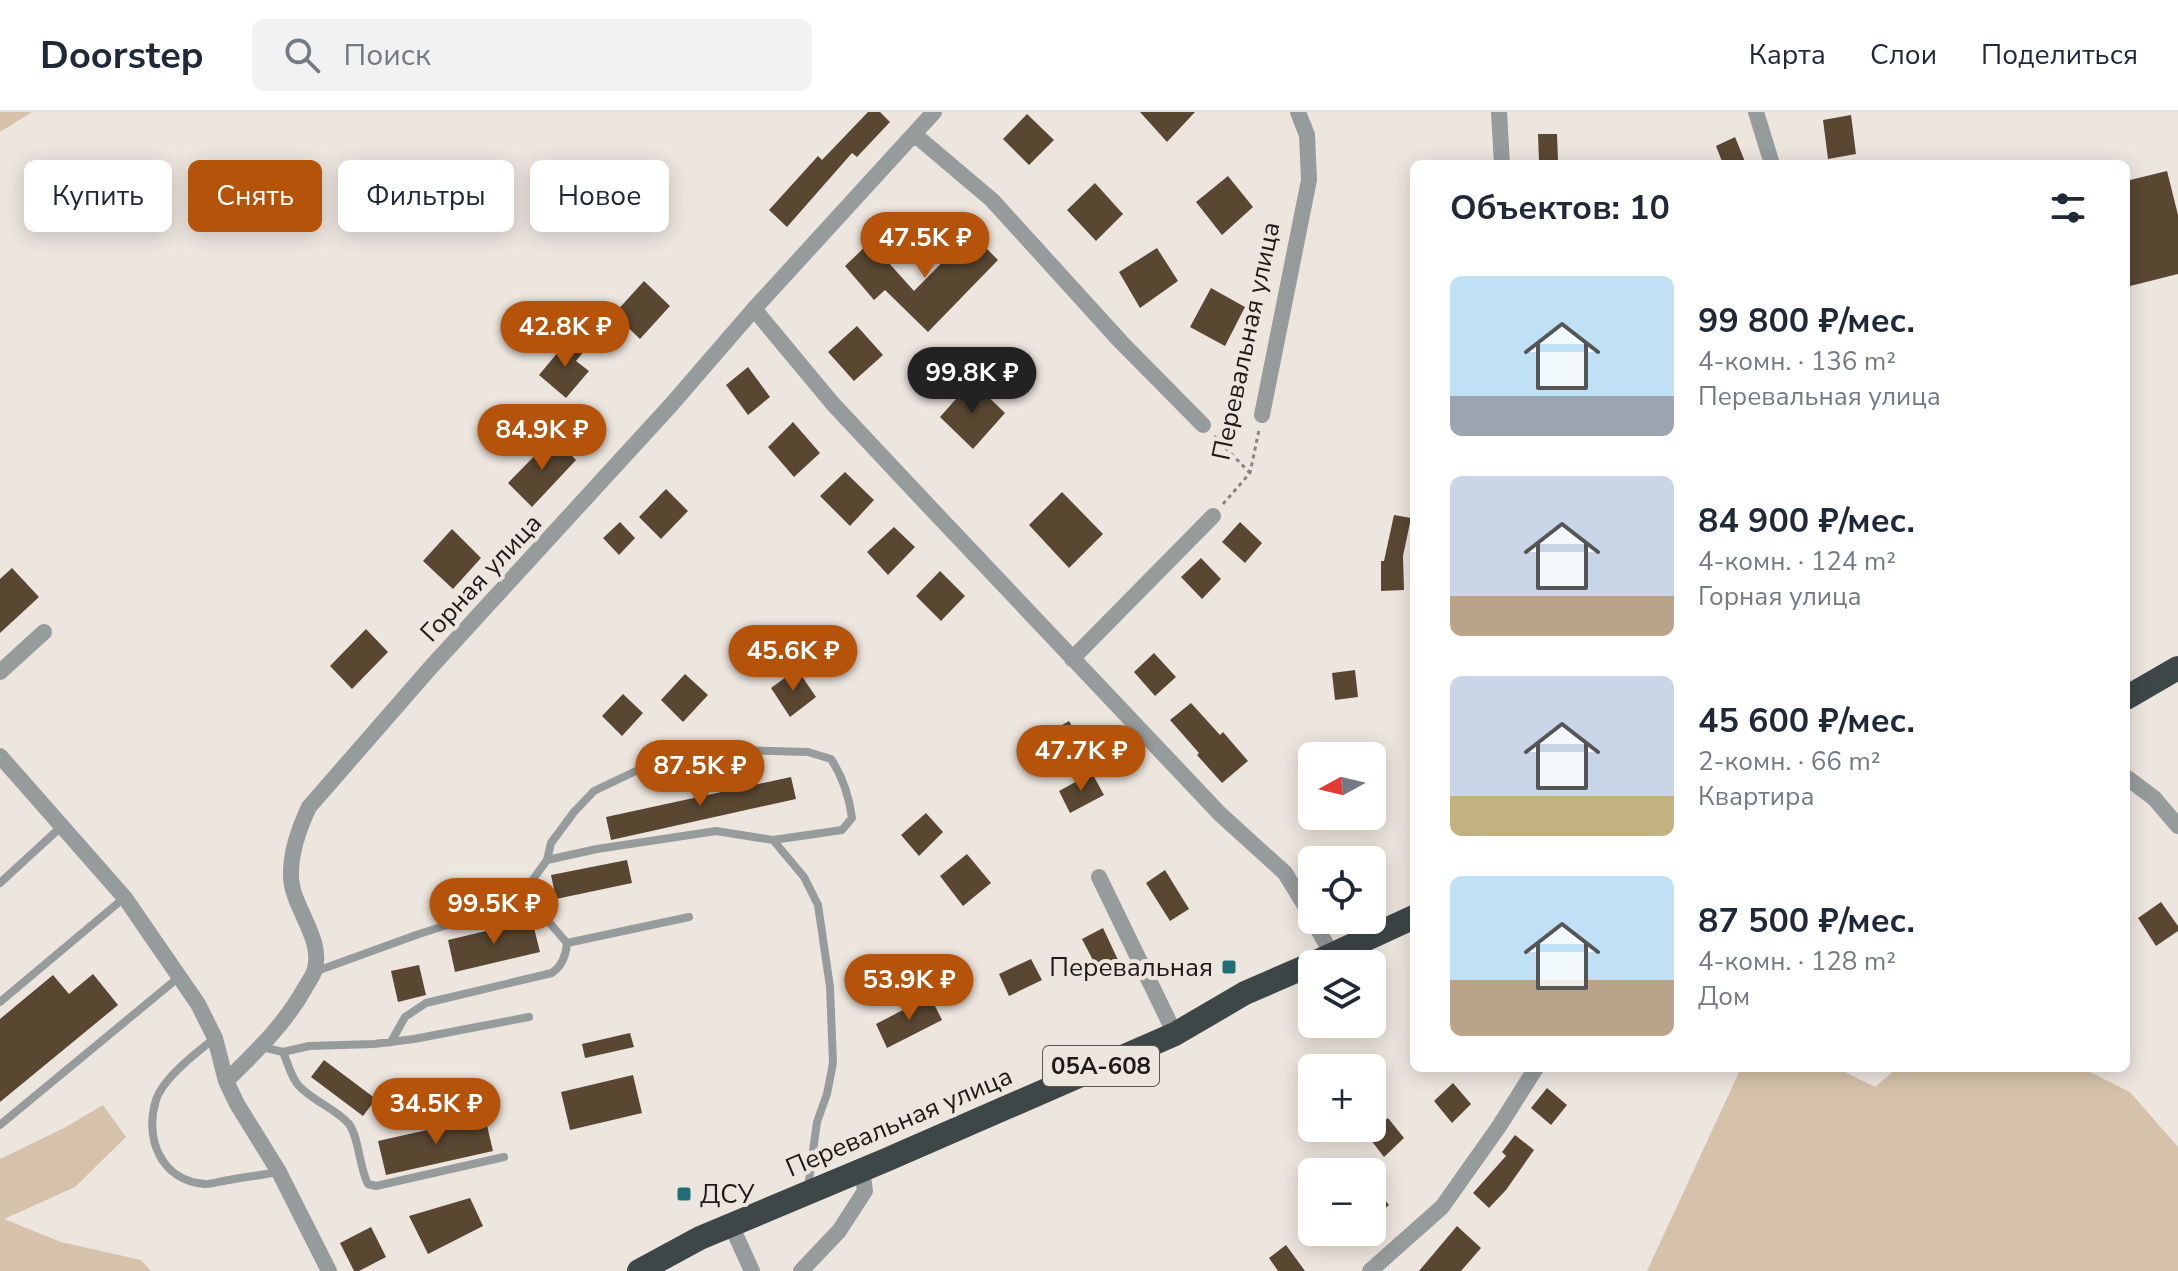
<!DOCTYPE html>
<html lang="ru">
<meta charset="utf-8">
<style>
:root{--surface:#fff;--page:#f2f2f3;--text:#1f2937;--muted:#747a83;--line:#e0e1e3;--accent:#b45309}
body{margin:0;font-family:"Nunito Sans",sans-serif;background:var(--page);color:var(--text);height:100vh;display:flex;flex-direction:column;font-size:30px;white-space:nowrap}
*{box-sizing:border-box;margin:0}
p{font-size:26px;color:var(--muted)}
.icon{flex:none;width:44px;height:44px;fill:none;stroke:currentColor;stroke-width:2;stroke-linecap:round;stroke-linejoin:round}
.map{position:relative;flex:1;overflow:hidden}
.side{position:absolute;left:1410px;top:48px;width:720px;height:912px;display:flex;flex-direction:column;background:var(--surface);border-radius:12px;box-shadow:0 4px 20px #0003}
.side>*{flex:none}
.hud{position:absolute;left:24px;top:48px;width:760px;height:72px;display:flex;gap:16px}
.needle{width:52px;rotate:262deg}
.controls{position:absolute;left:1298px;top:630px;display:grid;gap:16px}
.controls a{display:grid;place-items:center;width:88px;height:88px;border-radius:12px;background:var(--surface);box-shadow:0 4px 20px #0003;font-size:40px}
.price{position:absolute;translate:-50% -68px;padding:0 18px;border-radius:28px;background:var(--accent);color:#fff;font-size:26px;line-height:52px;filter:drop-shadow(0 2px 4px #0008)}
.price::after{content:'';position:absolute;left:50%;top:48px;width:24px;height:18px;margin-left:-12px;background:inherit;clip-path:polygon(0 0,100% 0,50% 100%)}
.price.current{background:#222;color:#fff}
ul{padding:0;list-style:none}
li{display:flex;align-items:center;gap:24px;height:200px;padding:0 40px}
li span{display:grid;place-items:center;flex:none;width:224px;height:160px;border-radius:12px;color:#555}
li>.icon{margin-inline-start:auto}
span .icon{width:96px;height:96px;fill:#fffc;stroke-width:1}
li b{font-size:34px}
h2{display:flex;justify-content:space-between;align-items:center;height:96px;padding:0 40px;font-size:34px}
.chip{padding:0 28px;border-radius:12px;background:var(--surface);box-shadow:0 4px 20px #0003;font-size:28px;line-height:72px}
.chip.current{background:var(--accent);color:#fff}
header{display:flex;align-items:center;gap:48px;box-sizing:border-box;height:112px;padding:0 40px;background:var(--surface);border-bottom:2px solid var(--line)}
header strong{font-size:38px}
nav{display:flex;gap:44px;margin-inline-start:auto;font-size:28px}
.search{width:560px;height:72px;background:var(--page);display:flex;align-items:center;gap:20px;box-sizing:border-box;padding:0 28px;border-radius:12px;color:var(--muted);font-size:30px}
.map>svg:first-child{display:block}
.green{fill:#d6c2aa}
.building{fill:#594732}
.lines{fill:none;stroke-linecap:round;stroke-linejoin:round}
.path{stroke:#898480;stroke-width:3;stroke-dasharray:4 4;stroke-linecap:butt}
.lane{stroke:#969b9c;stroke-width:8}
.street{stroke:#969b9c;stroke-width:16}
.highway{stroke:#3e4748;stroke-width:24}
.poi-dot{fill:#236e75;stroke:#ede6df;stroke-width:3}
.labels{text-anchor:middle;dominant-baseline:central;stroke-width:8;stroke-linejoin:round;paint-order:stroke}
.shield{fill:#ede6df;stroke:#5b5754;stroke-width:2}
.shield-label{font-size:24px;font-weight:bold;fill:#1d1a18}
.street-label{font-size:26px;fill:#1d1a18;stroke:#ede6df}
.poi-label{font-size:26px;fill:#1d1a18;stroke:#ede6df;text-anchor:end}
</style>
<header>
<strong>Doorstep</strong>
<div class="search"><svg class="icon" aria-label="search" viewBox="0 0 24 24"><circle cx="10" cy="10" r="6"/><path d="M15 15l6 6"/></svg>Поиск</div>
<nav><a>Карта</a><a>Слои</a><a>Поделиться</a></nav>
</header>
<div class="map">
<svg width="2178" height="1159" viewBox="0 0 2178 1159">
<rect width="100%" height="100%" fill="#ede6df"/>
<path class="green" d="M0 0H32L0 20Z
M1741 956H1837L1875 975 1897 956H2082L2130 980 2178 1035V1159H1647Z
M103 993 126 1025 75 1075 4 1107 61 1130 141 1148 151 1159H0V1047L66 1015Z"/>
<path class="building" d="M868 0H880L890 10 857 45 852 41 787 115 769 98 818 44 822 48Z
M1140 0H1195L1167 30Z
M1027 2 1054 28 1029 53 1003 27Z
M1851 3 1856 42 1828 47 1823 8Z
M1538 22H1557L1558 49 1539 50Z
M1735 25 1746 52H1723L1716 34Z
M2167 59 2178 103V162L2126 175V69Z
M1228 64 1253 95 1222 123 1196 90Z
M1095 71 1123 102 1096 129 1067 98Z
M971 121 998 148 928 220 885 178 874 188 845 154 870 130 914 179Z
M1157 136 1178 169 1140 196 1119 160Z
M644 169 670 194 640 227 614 202Z
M1211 176 1245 195 1225 234 1190 215Z
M857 214 883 243 854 269 828 240Z
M569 227 584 239 576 249 589 259 566 286 539 263Z
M748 255 770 285 748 303 726 273Z
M972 269 1005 301 973 337 940 305Z
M793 310 820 341 794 365 768 335Z
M553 325 576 348 532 395 508 371Z
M845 360 874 388 850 414 820 384Z
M666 377 688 399 661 427 639 405Z
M1062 380 1103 422 1069 456 1029 413Z
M1394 403 1411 406 1403 444 1404 478 1381 479V449H1384Z
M620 410 635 426 619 443 603 426Z
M1240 410 1262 431 1245 451 1222 430Z
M894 415 915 435 888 463 867 440Z
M452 417 481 446 453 477 423 449Z
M1201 446 1221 467 1202 487 1181 465Z
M12 456 39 485 0 521V467Z
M940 459 965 484 941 509 916 484Z
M366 517 388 540 352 577 330 554Z
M1154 541 1176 565 1155 584 1134 560Z
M797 557 816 585 790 605 771 576Z
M1355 558 1358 585 1335 588 1332 561Z
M685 562 708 583 683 610 661 588Z
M623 582 643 601 622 624 602 604Z
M1191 591 1220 623 1223 620 1248 649 1222 671 1197 643 1199 641 1170 608Z
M1069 609 1081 629 1052 647 1040 626Z
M1092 661 1104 683 1070 701 1059 679Z
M791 665 796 687 611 728 606 705Z
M926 701 943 720 919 744 901 723Z
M967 742 991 771 963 794 940 764Z
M627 748 632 771 556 787 551 763Z
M1165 758 1189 797 1170 809 1146 771Z
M2161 790 2178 814V819L2156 834 2138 806Z
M532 808 540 840 455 860 448 828Z
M1103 816 1119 850 1099 860 1082 827Z
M1031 847 1042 868 1009 884 999 862Z
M419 853 426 883 398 890 391 859Z
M93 862 118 893 0 990V907L53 863 69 882Z
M930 884 942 908 887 936 876 912Z
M630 921 634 935 585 946 582 932Z
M324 948 376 987 363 1004 311 965Z
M633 963 642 1001 570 1018 561 980Z
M1453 971 1471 992 1452 1011 1434 989Z
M1547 976 1567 993 1551 1013 1531 996Z
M485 1005 493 1039 386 1063 378 1029Z
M1388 1006 1404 1026 1384 1045 1367 1023Z
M1515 1023 1534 1038 1506 1078 1489 1096 1473 1081 1506 1044 1502 1040Z
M1372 1072 1389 1093 1372 1108Z
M470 1086 483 1114 428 1142 409 1104Z
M1457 1114 1481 1136 1461 1159H1419Z
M371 1115 386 1145 359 1159H354L340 1131Z
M1286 1133 1305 1159H1278L1269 1146Z"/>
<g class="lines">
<path class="path" d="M1214 324 1250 361
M1223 392 1250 361 1259 318"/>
<path class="lane" d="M547 748 551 731 574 700 594 679 638 658 730 638 808 640 831 647C843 665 849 684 852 706L842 718 773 728
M0 771 62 714
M516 791 541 801 567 831 689 805
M314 860 419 822 516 791 547 748 597 737 716 719 773 728 804 765 818 793 830 875 833 951 827 982 817 1010 808 1075
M0 890 124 786
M215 926C197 940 163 966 156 988 144 1026 161 1069 205 1072 212 1072 221 1069 229 1068 246 1065 262 1063 278 1060
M391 930 405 905 426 891 552 861C562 854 566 844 567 831
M262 935 283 940 309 934 374 932 414 927 529 905
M283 940C288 951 291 966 299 974 314 990 335 996 349 1012 359 1025 359 1055 368 1072L376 1074 504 1045
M0 1013 179 865"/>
<path class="street" d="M1499 0 1502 52
M1756 0 1772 52
M914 22 992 88 1121 230 1203 313
M754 197 833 292 923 388 1220 702 1285 761 1312 805
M1262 303 1309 68 1307 23 1298 0
M1072 547 1213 404
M0 560 44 520
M0 644 125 786 198 892 215 926 226 969 237 992 279 1060 329 1159
M2126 665 2154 686 2178 714
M1099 765 1175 922
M1313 808 1332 843
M226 969C256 940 285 912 305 876 308 871 312 865 314 860 325 828 293 797 291 766 290 742 299 716 309 695L431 555 671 293 754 197 934 0
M731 1113 752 1159
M801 1159 839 1119 865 1079 862 1057
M1370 1159 1442 1095 1500 1013 1536 956"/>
<path class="highway" d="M2126 586 2178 556
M1312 852 1414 805
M639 1159 700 1126 886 1048 1175 922 1245 881 1312 852"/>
</g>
<g class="poi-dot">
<rect x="1221" y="847" width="16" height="16" rx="4"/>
<rect x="676" y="1074" width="16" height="16" rx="4"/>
</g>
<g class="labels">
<rect class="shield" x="1043" y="934" width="116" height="40" rx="6"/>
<g class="shield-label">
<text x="1101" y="954">05А-608</text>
</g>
<g class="street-label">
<text transform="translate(1246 229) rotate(-78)">Перевальная улица</text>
<text transform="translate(481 466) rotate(-47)">Горная улица</text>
<text transform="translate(899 1010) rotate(-23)">Перевальная улица</text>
</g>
<g class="poi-label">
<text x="1213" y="855">Перевальная</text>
<text x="700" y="1082" text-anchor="start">ДСУ</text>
</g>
</g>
</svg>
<div class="controls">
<a><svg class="needle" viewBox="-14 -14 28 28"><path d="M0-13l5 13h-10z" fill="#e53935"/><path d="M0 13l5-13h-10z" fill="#747a83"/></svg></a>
<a><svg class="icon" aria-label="locate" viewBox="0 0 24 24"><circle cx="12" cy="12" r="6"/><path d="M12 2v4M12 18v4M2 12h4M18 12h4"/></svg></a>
<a><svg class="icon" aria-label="layers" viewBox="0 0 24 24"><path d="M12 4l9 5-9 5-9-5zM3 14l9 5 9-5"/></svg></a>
<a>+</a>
<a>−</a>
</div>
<b class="price" style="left:925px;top:168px">47.5K ₽</b>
<b class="price" style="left:565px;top:257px">42.8K ₽</b>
<b class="price current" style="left:972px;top:303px">99.8K ₽</b>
<b class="price" style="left:542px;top:360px">84.9K ₽</b>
<b class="price" style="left:793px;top:581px">45.6K ₽</b>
<b class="price" style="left:1081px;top:681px">47.7K ₽</b>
<b class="price" style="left:700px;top:696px">87.5K ₽</b>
<b class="price" style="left:494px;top:834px">99.5K ₽</b>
<b class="price" style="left:909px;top:910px">53.9K ₽</b>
<b class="price" style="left:436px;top:1034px">34.5K ₽</b>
<div class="hud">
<a class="chip">Купить</a>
<a class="chip current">Снять</a>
<a class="chip">Фильтры</a>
<a class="chip">Новое</a>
</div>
<section class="side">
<h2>Объектов: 10<svg class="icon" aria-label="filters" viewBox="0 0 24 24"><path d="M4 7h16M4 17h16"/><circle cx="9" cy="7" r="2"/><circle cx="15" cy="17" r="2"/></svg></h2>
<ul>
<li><span style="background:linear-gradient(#bfe0f5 75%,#9aa5b1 0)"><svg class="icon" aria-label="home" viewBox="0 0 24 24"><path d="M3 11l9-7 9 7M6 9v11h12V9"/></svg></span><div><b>99 800 ₽/мес.</b><p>4-комн. · 136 m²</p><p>Перевальная улица</p></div></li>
<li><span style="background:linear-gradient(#c9d6e8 75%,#b9a48a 0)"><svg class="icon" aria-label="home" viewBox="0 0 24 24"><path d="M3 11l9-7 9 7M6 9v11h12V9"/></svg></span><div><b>84 900 ₽/мес.</b><p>4-комн. · 124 m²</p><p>Горная улица</p></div></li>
<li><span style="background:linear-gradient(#c9d6e8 75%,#c2b280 0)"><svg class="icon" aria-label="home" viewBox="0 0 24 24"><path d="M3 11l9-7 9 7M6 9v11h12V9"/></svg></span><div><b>45 600 ₽/мес.</b><p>2-комн. · 66 m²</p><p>Квартира</p></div></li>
<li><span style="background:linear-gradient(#bfe0f5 65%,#b9a48a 0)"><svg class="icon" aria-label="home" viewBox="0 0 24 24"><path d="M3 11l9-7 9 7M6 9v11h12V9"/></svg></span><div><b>87 500 ₽/мес.</b><p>4-комн. · 128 m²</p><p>Дом</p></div></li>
</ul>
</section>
</div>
